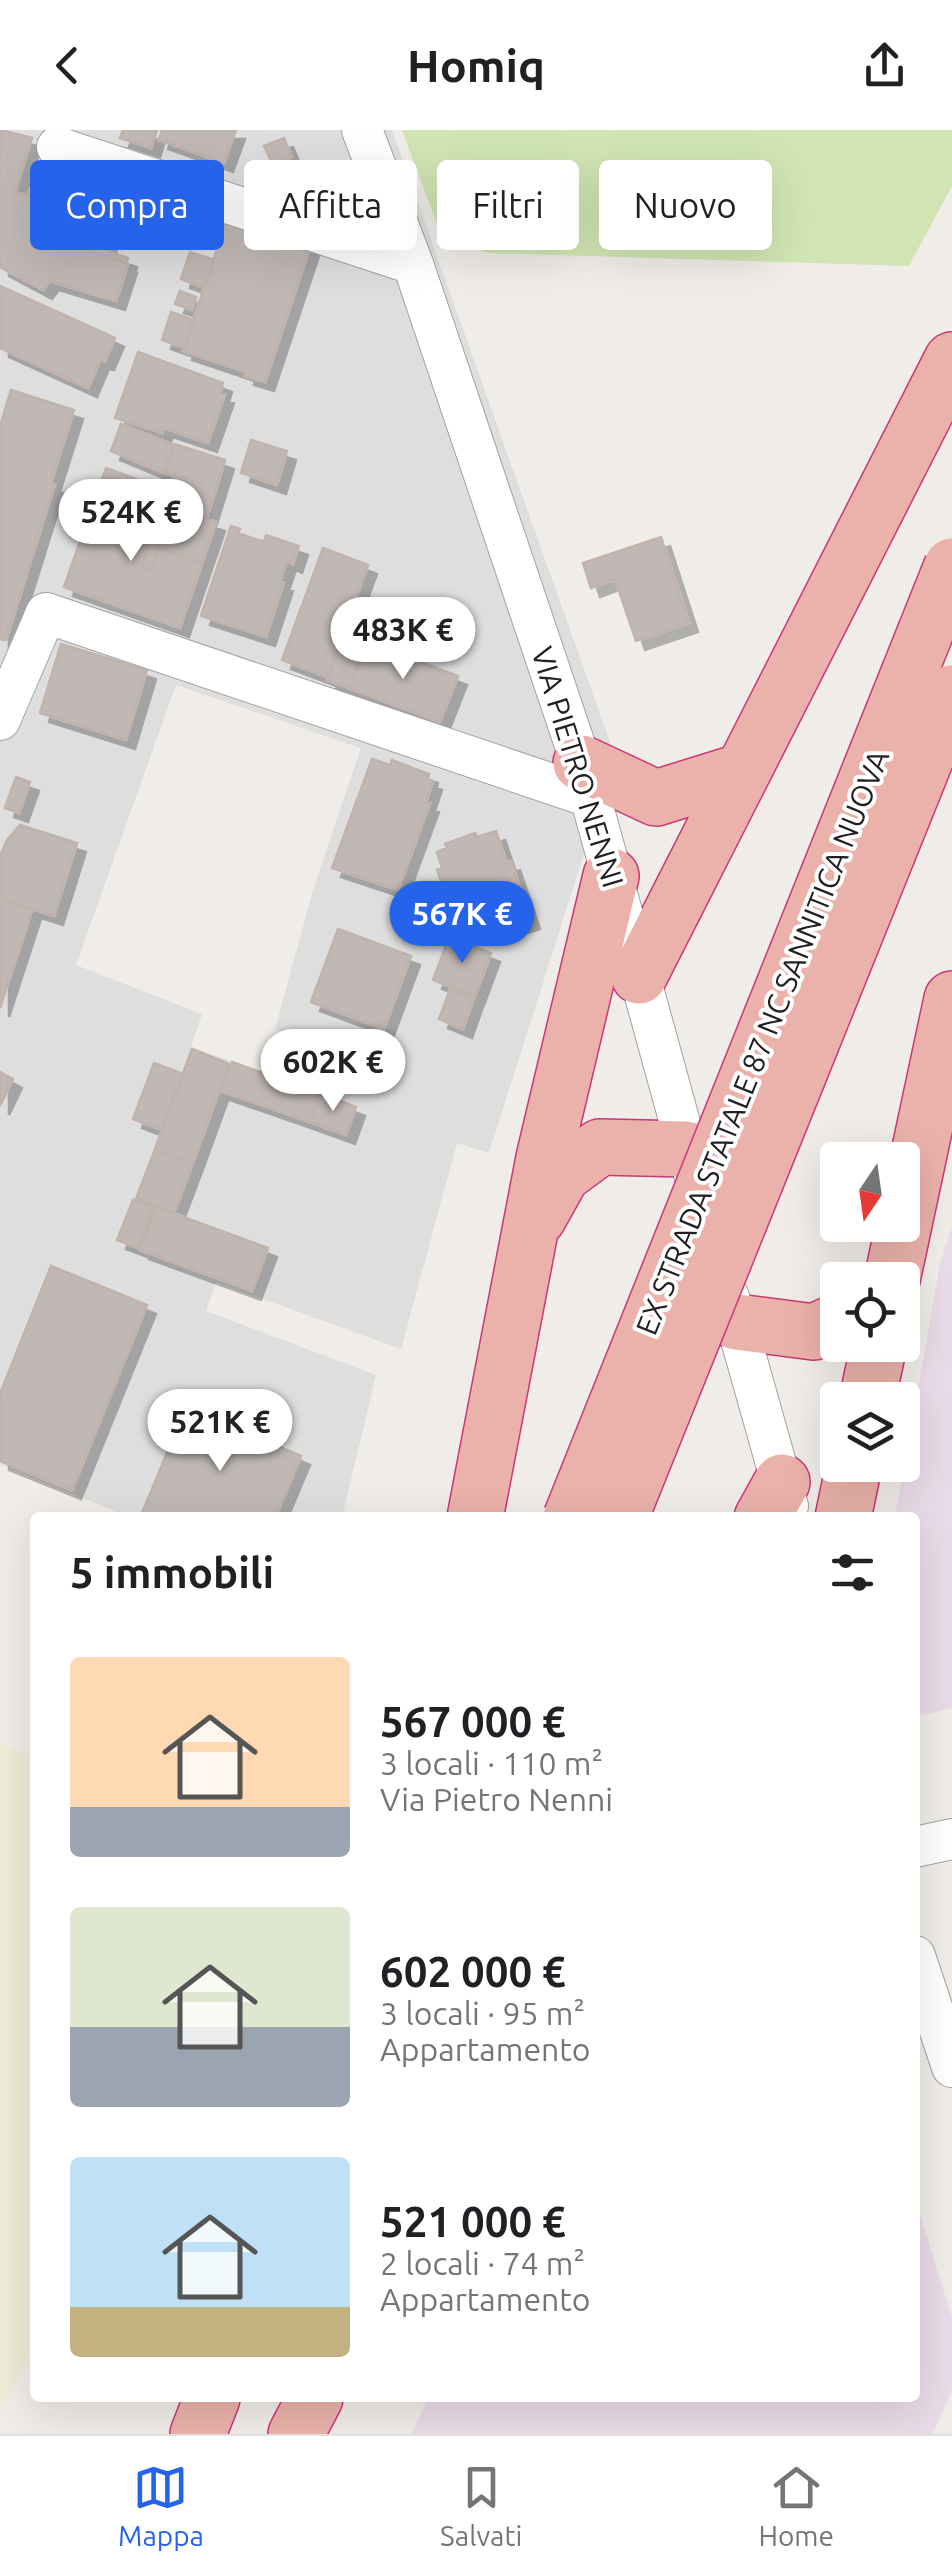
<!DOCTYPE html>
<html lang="it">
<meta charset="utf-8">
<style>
:root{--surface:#fff;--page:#f2f2f2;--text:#202124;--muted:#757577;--line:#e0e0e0;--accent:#2563eb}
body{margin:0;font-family:Ubuntu,sans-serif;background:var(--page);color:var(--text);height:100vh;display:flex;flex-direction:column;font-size:38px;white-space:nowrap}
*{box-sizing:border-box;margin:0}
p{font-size:32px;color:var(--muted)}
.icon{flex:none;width:55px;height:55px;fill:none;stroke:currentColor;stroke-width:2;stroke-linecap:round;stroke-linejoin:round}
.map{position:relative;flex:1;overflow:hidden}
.details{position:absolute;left:30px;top:1382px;width:890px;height:890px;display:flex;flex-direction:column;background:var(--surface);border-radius:10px;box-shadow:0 10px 40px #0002}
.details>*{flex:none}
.banner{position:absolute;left:30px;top:30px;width:892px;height:90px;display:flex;gap:20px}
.needle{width:65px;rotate:193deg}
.tools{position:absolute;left:820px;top:1012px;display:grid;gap:20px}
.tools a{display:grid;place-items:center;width:100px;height:100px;border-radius:10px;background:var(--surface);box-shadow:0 10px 40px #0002;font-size:50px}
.price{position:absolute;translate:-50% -85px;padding:0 22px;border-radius:35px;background:#fff;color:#222;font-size:32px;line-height:65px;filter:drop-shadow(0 2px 5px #0008)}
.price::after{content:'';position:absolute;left:50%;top:60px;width:30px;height:22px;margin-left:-15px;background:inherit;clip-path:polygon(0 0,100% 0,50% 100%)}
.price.active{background:var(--accent);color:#fff}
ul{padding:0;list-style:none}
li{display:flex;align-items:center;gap:30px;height:250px;padding:0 40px}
li span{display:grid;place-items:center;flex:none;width:280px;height:200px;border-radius:10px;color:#555}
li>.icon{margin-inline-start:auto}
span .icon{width:120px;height:120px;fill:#fffc;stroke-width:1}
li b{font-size:42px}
h2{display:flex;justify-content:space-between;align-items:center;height:120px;padding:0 40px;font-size:42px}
.chip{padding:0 35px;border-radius:10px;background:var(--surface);box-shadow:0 10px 40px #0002;font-size:35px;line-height:90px}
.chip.active{background:var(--accent);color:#fff}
header{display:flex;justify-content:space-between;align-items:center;height:130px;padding:0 40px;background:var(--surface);font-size:45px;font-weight:700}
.menu{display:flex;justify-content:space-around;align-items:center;height:140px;border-top:2px solid var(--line);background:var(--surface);font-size:28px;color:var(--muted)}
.menu a{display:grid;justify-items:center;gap:5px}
.menu .active{color:var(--accent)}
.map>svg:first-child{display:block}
.residential{fill:#dfdede;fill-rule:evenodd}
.industrial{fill:#e9dbe7}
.farmland{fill:#edecd5}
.grass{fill:#d0e5b3}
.building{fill:#c0b8b5;stroke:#c1b3ab;stroke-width:2.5;filter:url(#shadow)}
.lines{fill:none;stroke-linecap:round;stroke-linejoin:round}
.minor-casing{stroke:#a2a2a2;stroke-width:42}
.trunk-casing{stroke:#cc3778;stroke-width:58}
.minor{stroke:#fff;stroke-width:40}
.trunk{stroke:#eab2aa;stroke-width:55}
.trunk-bridge-casing{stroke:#cc3778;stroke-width:58;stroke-linecap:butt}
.trunk-bridge{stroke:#eab2aa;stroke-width:55}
.labels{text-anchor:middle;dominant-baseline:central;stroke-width:8;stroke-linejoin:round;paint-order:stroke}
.street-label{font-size:30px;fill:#212121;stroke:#fff}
</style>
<header><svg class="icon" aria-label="back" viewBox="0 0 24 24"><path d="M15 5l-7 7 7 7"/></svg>Homiq<svg class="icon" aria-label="share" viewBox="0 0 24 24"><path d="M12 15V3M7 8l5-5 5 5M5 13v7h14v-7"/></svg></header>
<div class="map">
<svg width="952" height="2304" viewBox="0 0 952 2304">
<defs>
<filter id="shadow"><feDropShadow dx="9" dy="9" stdDeviation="0" flood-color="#0004"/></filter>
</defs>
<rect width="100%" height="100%" fill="#f0ede8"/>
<path class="residential" d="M0 0H392L615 626 489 1023 457 1013 401 1219 216 1152 206 1181 376 1245 342 1387H129L0 1334ZM176 555 361 618 313 760 275 899 344 921 330 965 191 917 202 884 76 835Z"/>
<path class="industrial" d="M952 1095V1578L915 1587V1388L895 1387 940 1134Z
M915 2068 952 2188V2260L933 2304H411L428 2268H915Z"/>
<path class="farmland" d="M0 1612 35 1628V2214L0 2283Z"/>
<path class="grass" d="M402 0H952V56L909 136 489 123 459 113 438 97Z"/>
<path class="building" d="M0 0 32 8 15 62 28 66 29 61 72 75 76 60 107 70 91 122 128 134 116 171 50 151 43 160 0 137Z
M123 0H157L151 18 120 8Z
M162 0H236L224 33 159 10Z
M284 8 292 27 273 35 264 16Z
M106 74 112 76 102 107 107 111 109 122 128 128 127 133 91 122Z
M227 89 310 117 265 252 245 246 246 242 183 221Z
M190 122 214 130 205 158 181 149Z
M0 156 115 208 105 231 100 230 88 258 0 218Z
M180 161 196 167 192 180 175 174Z
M171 182 194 190 184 218 162 210Z
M138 222 223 253 220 263 225 264 208 313 164 298 162 303 115 288Z
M11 260 74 280 51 353 55 354 6 510 0 509V296Z
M121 294 173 315 164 343 111 321Z
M251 310 287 321 277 355 241 343Z
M174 314 225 330 207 388 165 375 174 346 165 343Z
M106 338 169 361 165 375 216 392 202 433 159 418 151 440 142 436 160 386 97 363Z
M97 363 160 386 142 436 151 440 159 418 202 433 180 498 64 457Z
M231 396 240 399 238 403 264 412 266 405 299 416 293 434 287 431 280 451 284 452 266 507 201 486Z
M661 407 689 493 636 511 615 449 591 458 583 433Z
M323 418 368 435 327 547 282 530Z
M366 512 458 546 440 592 349 558Z
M341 513 363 521 349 558 327 550Z
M61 514 147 540 126 610 40 583Z
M372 629 390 635 392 630 429 644 428 649 433 651 426 672 430 673 398 760 332 738Z
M16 647 30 652 19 683 5 678Z
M20 695 77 713 54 786 0 769V726L7 710Z
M496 701 507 733 511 731 531 790 492 803 485 784 461 792 456 780 451 782 437 740 442 738 437 722 447 718 445 714 475 703 477 707Z
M0 769 32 780 0 878Z
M338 799 411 826 384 899 311 872Z
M449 807 491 823 475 866 433 850Z
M450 859 474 868 463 899 439 889Z
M192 919 229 934 193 1033 155 1019Z
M232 932 320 963 310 992 221 961Z
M154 933 183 944 162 1000 133 989Z
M0 942 13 949 0 976Z
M320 963 356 977 346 1005 310 992Z
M155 1019 193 1033 174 1083 136 1069Z
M133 1070 153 1078 138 1118 117 1110Z
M156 1077 268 1118 252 1161 140 1120Z
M51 1136 147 1175 72 1360 0 1331V1264Z
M230 1265 278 1285 267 1311 218 1291Z
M186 1277 301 1326 275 1388H140Z"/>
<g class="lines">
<defs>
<path id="minor" d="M362 0 413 134 581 633 694 1044
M57 17 413 134
M0 590 46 483 590 667
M729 1167 788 1376
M915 1717 952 1709
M915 1826 952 1937"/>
<path id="trunk" d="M581 633 656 668 743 641
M639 846 952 230
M538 1088 562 1045 600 1017 686 1019
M892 1150 952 869
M736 1192 814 1202 838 1191
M867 1270 879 1215
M475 1388 544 1028 611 746
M762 1388 782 1352
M843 1388 854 1335
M198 2304 212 2268
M296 2304 315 2268"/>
</defs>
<use href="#minor" class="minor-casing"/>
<use href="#trunk" class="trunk-casing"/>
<use href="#minor" class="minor"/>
<use href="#trunk" class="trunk"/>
<defs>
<path id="trunk-bridge" d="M571 1388 952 436
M620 1388 952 563"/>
</defs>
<use href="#trunk-bridge" class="trunk-bridge-casing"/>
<use href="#trunk-bridge" class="trunk-bridge"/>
</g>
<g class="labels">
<g class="street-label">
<text transform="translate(578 637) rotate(73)">VIA PIETRO NENNI</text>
<text transform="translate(762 912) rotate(-68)">EX STRADA STATALE 87 NC SANNITICA NUOVA</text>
</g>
</g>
</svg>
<div class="tools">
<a><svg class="needle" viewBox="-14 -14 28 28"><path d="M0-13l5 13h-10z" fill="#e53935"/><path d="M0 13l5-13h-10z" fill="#757577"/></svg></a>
<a><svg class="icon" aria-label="locate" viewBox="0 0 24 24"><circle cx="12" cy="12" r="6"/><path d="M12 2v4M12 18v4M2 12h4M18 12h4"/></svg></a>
<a><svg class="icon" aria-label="layers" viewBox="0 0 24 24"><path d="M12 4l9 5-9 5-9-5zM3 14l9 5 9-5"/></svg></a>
</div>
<b class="price" style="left:131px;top:434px">524K €</b>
<b class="price" style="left:403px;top:552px">483K €</b>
<b class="price active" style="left:462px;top:836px">567K €</b>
<b class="price" style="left:333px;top:984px">602K €</b>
<b class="price" style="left:220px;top:1344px">521K €</b>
<div class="banner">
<a class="chip active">Compra</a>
<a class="chip">Affitta</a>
<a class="chip">Filtri</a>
<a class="chip">Nuovo</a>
</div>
<section class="details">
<h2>5 immobili<svg class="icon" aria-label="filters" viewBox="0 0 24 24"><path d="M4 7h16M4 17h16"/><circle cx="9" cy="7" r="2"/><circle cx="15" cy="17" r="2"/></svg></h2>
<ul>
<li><span style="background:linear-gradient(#ffd9b3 75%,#9aa5b1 0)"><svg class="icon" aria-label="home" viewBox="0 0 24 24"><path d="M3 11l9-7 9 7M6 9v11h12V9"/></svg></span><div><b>567 000 €</b><p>3 locali · 110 m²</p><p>Via Pietro Nenni</p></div></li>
<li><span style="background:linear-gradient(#dfe7d0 60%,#9aa5b1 0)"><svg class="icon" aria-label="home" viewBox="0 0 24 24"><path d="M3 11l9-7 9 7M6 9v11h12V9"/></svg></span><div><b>602 000 €</b><p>3 locali · 95 m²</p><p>Appartamento</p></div></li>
<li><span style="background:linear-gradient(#bfe0f5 75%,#c2b280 0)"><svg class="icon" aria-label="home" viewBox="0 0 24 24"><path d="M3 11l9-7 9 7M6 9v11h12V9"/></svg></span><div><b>521 000 €</b><p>2 locali · 74 m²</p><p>Appartamento</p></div></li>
</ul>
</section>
</div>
<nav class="menu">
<a class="active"><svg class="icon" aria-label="map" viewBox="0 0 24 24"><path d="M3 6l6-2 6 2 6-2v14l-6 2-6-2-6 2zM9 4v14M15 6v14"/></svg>Mappa</a>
<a><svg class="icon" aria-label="saved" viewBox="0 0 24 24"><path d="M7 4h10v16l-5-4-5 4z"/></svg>Salvati</a>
<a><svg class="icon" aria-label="home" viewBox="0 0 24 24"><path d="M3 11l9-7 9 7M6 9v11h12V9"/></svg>Home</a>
</nav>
